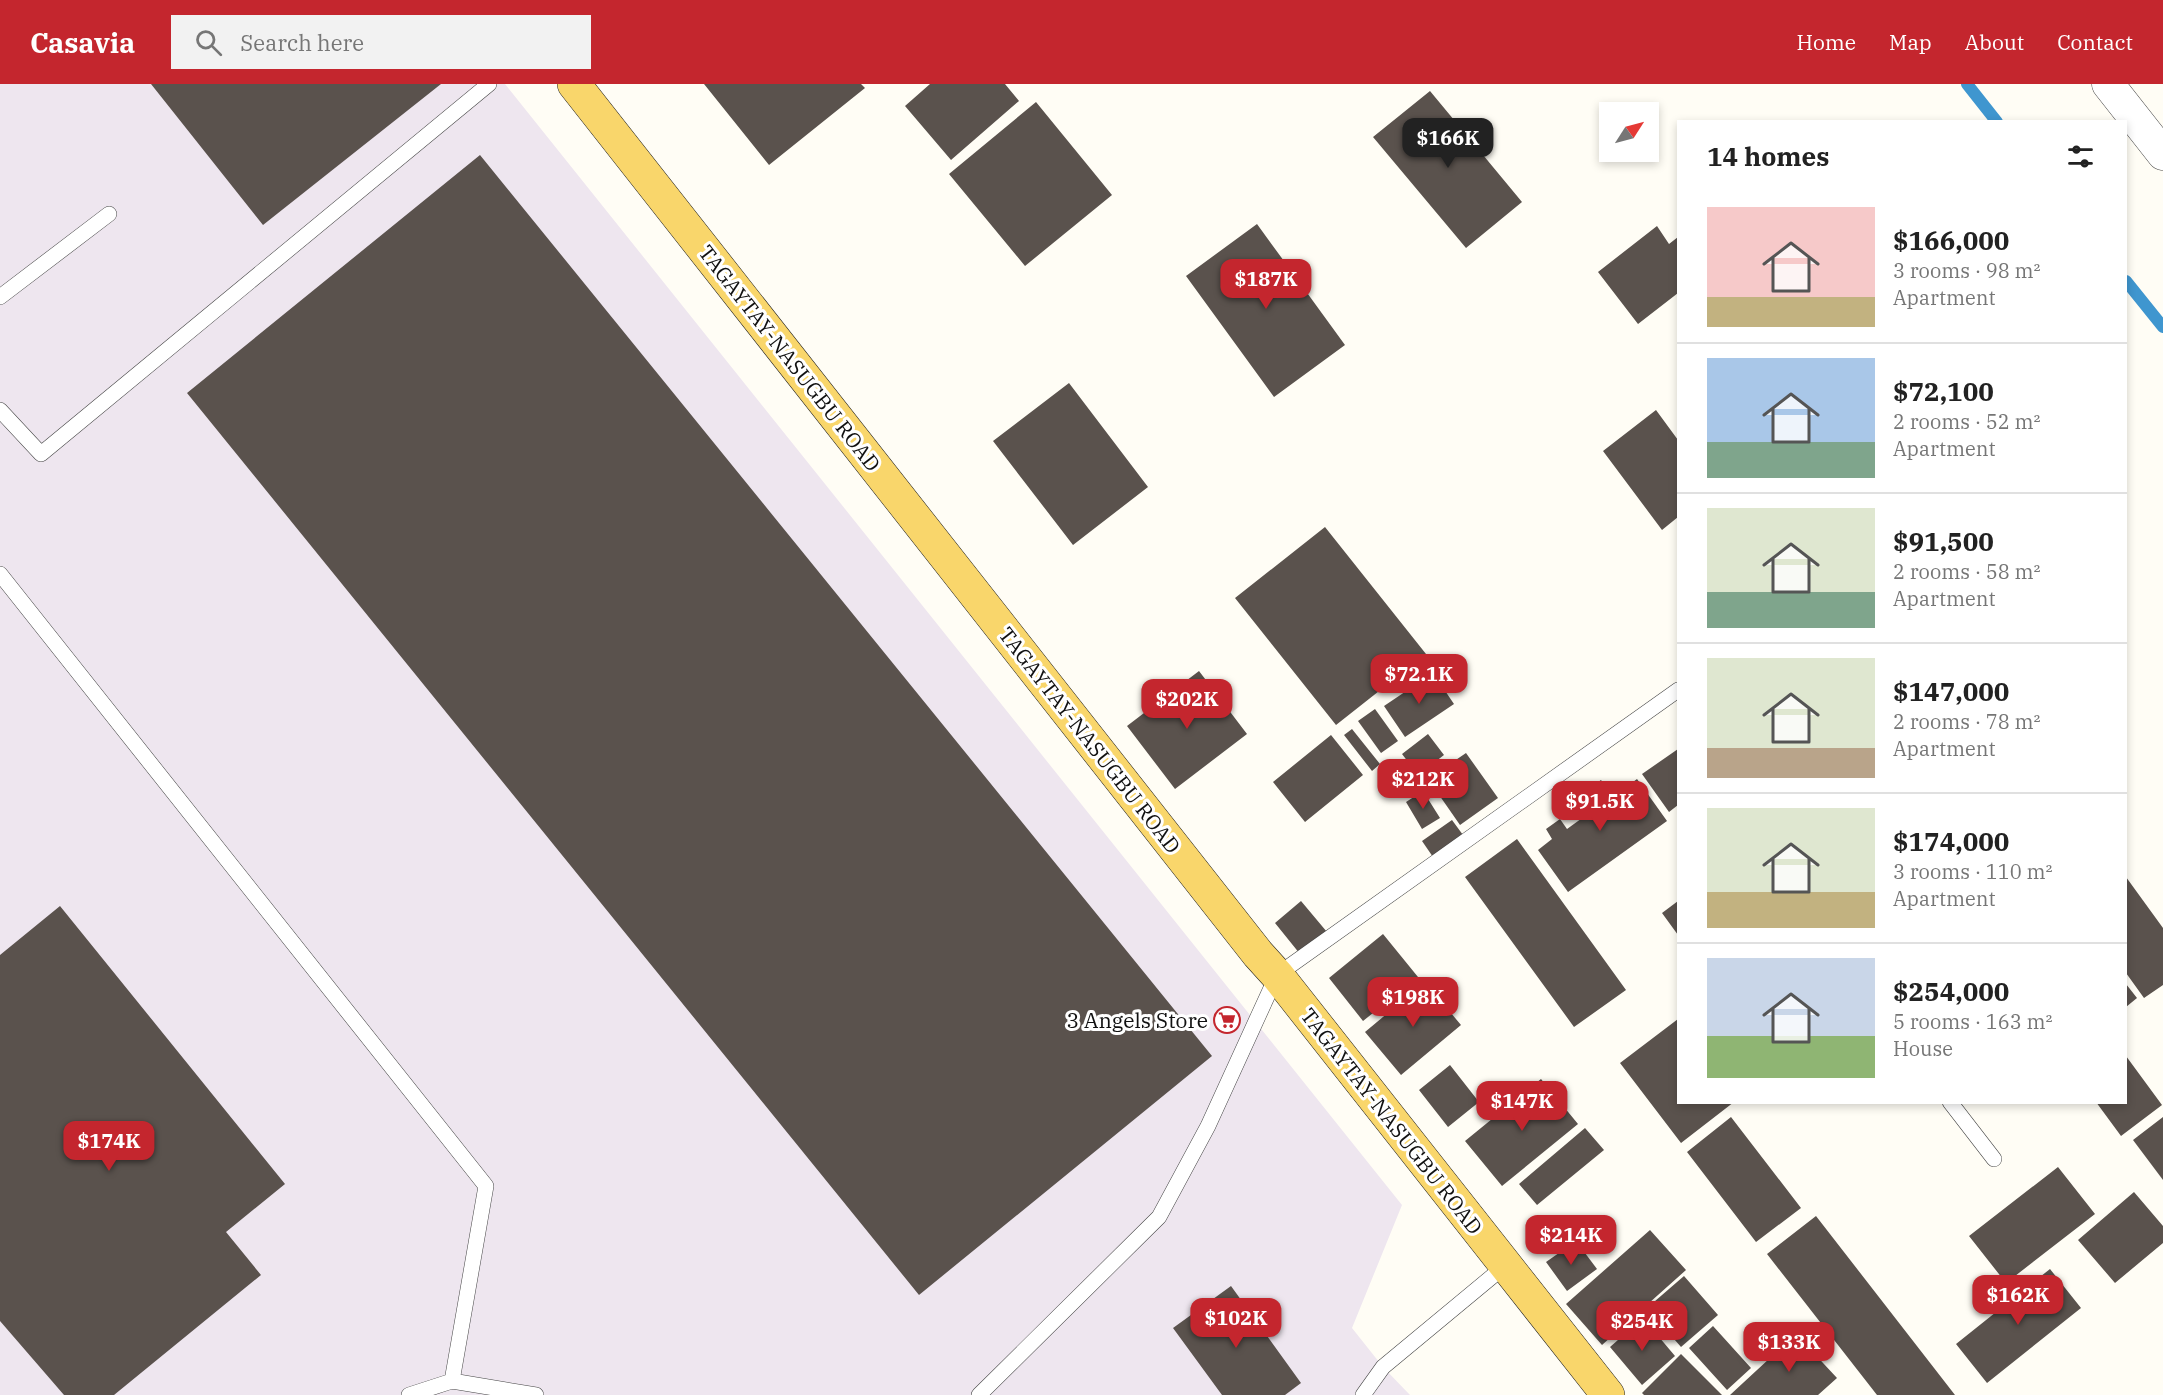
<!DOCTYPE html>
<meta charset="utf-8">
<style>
:root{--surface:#fff;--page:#f2f2f2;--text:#222;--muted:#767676;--line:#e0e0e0;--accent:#c4262e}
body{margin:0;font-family:"IBM Plex Serif",serif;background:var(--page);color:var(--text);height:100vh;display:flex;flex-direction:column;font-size:22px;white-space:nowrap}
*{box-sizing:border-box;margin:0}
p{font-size:20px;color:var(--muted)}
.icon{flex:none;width:33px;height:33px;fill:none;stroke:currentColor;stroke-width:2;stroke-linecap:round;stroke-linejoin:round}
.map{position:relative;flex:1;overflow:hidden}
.drawer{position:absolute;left:1677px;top:36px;width:450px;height:984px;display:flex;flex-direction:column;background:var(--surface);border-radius:0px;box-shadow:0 3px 9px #0003}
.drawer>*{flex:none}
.needle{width:39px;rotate:54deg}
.buttons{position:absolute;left:1599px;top:18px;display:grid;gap:12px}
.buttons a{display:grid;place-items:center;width:60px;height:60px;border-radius:0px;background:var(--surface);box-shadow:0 3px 9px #0003;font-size:30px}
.price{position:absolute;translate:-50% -51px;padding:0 14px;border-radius:12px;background:var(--accent);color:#fff;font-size:20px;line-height:39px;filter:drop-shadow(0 2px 3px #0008)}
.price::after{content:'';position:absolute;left:50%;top:36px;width:18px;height:14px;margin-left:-9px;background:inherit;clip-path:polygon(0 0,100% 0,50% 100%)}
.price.on{background:#222;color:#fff}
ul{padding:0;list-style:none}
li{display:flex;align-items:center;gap:18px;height:150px;padding:0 30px}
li+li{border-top:2px solid var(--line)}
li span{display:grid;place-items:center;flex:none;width:168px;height:120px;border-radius:0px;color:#555}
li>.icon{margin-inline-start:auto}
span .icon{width:72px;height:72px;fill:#fffc;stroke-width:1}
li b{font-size:26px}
h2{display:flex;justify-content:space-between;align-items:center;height:72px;padding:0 30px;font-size:26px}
header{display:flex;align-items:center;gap:36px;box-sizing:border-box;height:84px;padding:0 30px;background:var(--accent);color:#fff}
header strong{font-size:28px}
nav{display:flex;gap:33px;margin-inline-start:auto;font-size:21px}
.search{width:420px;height:54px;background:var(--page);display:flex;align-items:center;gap:15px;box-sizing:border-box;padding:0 21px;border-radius:0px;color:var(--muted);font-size:22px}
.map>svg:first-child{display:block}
.industrial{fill:#eee6ef}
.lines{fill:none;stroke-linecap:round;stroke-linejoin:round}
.stream{stroke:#3f96cf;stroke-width:12}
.building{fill:#5a524d}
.service-casing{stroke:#444;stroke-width:16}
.minor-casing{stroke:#444;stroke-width:33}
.primary-casing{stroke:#222;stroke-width:34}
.service{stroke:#fff;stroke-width:15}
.minor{stroke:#fff;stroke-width:32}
.primary{stroke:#f9d66b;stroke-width:33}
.labels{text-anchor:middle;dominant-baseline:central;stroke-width:6;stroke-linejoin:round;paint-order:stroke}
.street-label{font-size:21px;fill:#111;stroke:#fff}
.poi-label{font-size:21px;fill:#111;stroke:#fff;text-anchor:end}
</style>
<header>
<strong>Casavia</strong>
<div class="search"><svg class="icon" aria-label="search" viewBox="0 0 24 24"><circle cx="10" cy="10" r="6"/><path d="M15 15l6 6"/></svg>Search here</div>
<nav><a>Home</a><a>Map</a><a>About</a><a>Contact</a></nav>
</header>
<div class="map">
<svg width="2163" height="1311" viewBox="0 0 2163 1311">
<rect width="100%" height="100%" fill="#fffdf5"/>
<path class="industrial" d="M0 0H505L1402 1121 1352 1244 1383 1283 1410 1311H0Z"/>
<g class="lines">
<path class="stream" d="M1967 0 1997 38
M2126 197 2163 243"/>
</g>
<path class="building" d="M151 0H441L263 141Z
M704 0H861L865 4 769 81Z
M930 0H1005L1019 17 951 76 905 22Z
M1430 7 1522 118 1466 164 1373 53Z
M1036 18 1112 111 1025 182 949 90Z
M480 71 1212 972 919 1211 187 309Z
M1257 140 1345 261 1274 313 1186 192Z
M1657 142 1669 160 1678 153V209L1638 240 1598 188Z
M1069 299 1148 403 1073 461 993 357Z
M1656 326 1678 356V433L1662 446 1603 367Z
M1325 443 1426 570 1336 641 1235 514Z
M1199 587 1247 650 1175 705 1127 642Z
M1433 589 1454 620 1405 653 1384 622Z
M1375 625 1398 657 1381 669 1358 637Z
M1352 645 1380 680 1372 687 1344 651Z
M1428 650 1444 671 1418 691 1402 670Z
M1331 651 1363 691 1305 738 1273 698Z
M1678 665V721L1669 728 1642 690Z
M1466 669 1498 714 1460 741 1428 695Z
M1637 695 1667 737 1568 808 1538 766 1552 755 1546 745 1560 735 1567 745 1585 732 1573 716 1601 696 1613 713Z
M1423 707 1440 734 1422 745 1406 718Z
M1452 736 1463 751 1433 773 1422 757Z
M1517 755 1626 906 1574 943 1465 793Z
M2126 793 2163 844V901L2144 914 2126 889Z
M1301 817 1327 848 1300 870 1275 839Z
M1678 817V851L1662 829Z
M60 822 285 1100 226 1148 261 1191 114 1311H64L0 1237V871Z
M1383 850 1418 893 1363 937 1329 894Z
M1425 898 1461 941 1401 991 1365 948Z
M2126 900 2137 914 2126 923Z
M1678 935V1018H1734L1681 1059 1620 979Z
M2126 972 2162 1021 2121 1052 2096 1018H2126Z
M1450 981 1479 1018 1448 1043 1419 1006Z
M1541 995 1578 1040 1502 1102 1465 1057Z
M1731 1033 1801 1124 1756 1158 1687 1068Z
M2163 1033V1096L2133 1056Z
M1585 1044 1604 1066 1537 1121 1519 1100Z
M2058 1083 2095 1130 2006 1199 1969 1152Z
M2134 1108 2163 1142V1159L2115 1199 2078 1156Z
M1816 1132 1955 1311H1877L1767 1170Z
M1650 1146 1686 1186 1602 1261 1566 1220Z
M1576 1157 1597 1185 1567 1207 1546 1178Z
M2050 1185 2081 1224 1987 1299 1956 1260Z
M1684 1192 1718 1231 1681 1263 1647 1224Z
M1231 1202 1301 1299 1285 1311H1222L1173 1244Z
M1643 1234 1675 1272 1642 1301 1610 1263Z
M1713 1242 1751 1284 1727 1306 1689 1264Z
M1796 1250 1837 1294 1818 1311H1730Z
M1681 1270 1722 1311H1644L1642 1309Z"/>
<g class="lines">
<defs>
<path id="service" d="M0 213 109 130
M0 326 41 370 489 0
M0 490 486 1102 452 1297
M1950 1018 1994 1075
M409 1311 452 1297 536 1311
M979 1311 1159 1133 1208 1042 1277 891 1678 606
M1363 1311 1383 1283 1506 1181"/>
<path id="minor" d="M2108 0 2163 70"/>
<path id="primary" d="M574 0 1258 870 1277 891 1608 1311"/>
</defs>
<use href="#service" class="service-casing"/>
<use href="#minor" class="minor-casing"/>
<use href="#primary" class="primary-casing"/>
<use href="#service" class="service"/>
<use href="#minor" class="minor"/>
<use href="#primary" class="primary"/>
</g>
<defs>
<symbol id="supermarket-ring" viewBox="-11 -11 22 22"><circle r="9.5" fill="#fff" stroke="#c4262e" stroke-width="1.5"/><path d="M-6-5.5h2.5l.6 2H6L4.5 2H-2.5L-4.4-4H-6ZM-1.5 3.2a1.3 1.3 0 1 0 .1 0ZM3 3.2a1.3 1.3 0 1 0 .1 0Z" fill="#c4262e"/></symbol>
</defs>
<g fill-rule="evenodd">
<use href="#supermarket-ring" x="1212" y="921" width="30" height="30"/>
</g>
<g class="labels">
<g class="street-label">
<text transform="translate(790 274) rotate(52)">TAGAYTAY-NASUGBU ROAD</text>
<text transform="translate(1090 656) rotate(52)">TAGAYTAY-NASUGBU ROAD</text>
<text transform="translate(1392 1037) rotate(52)">TAGAYTAY-NASUGBU ROAD</text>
</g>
<g class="poi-label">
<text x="1208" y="936">3 Angels Store</text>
</g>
</g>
</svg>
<div class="buttons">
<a><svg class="needle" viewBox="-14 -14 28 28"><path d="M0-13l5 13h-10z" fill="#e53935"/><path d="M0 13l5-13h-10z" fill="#767676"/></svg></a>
</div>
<b class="price on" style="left:1448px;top:85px">$166K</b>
<b class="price" style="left:1266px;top:226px">$187K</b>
<b class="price" style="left:1419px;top:621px">$72.1K</b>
<b class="price" style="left:1187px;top:646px">$202K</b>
<b class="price" style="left:1423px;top:726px">$212K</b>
<b class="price" style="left:1600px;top:748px">$91.5K</b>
<b class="price" style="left:1413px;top:944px">$198K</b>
<b class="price" style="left:1522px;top:1048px">$147K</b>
<b class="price" style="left:109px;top:1088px">$174K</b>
<b class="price" style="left:1571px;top:1182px">$214K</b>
<b class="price" style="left:2018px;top:1242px">$162K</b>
<b class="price" style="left:1236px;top:1265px">$102K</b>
<b class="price" style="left:1642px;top:1268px">$254K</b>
<b class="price" style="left:1789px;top:1289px">$133K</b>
<section class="drawer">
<h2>14 homes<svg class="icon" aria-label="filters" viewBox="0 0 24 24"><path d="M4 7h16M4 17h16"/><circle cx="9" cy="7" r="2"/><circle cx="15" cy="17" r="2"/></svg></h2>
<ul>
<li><span style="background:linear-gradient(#f6c9c9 75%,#c2b280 0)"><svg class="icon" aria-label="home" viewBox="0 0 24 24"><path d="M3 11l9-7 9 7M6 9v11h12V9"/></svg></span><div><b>$166,000</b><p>3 rooms · 98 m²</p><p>Apartment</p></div></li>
<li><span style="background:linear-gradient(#a9c7e8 70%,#7fa58c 0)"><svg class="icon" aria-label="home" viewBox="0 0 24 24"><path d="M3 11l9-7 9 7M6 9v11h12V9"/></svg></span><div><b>$72,100</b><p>2 rooms · 52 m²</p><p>Apartment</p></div></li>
<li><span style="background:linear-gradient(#dfe7d0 70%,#7fa58c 0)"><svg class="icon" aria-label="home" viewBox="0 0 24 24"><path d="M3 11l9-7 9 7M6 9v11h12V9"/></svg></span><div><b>$91,500</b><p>2 rooms · 58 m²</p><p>Apartment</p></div></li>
<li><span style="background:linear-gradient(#dfe7d0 75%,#b9a48a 0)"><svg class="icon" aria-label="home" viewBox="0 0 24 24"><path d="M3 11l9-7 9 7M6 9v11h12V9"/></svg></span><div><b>$147,000</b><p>2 rooms · 78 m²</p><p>Apartment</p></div></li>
<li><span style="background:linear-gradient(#dfe7d0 70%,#c2b280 0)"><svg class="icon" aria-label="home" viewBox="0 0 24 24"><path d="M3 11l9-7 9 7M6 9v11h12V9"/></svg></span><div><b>$174,000</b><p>3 rooms · 110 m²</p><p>Apartment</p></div></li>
<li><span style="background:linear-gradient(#c9d6e8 65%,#8fb573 0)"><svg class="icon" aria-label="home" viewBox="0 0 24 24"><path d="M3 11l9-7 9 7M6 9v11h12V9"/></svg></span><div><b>$254,000</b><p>5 rooms · 163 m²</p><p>House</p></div></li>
</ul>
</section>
</div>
